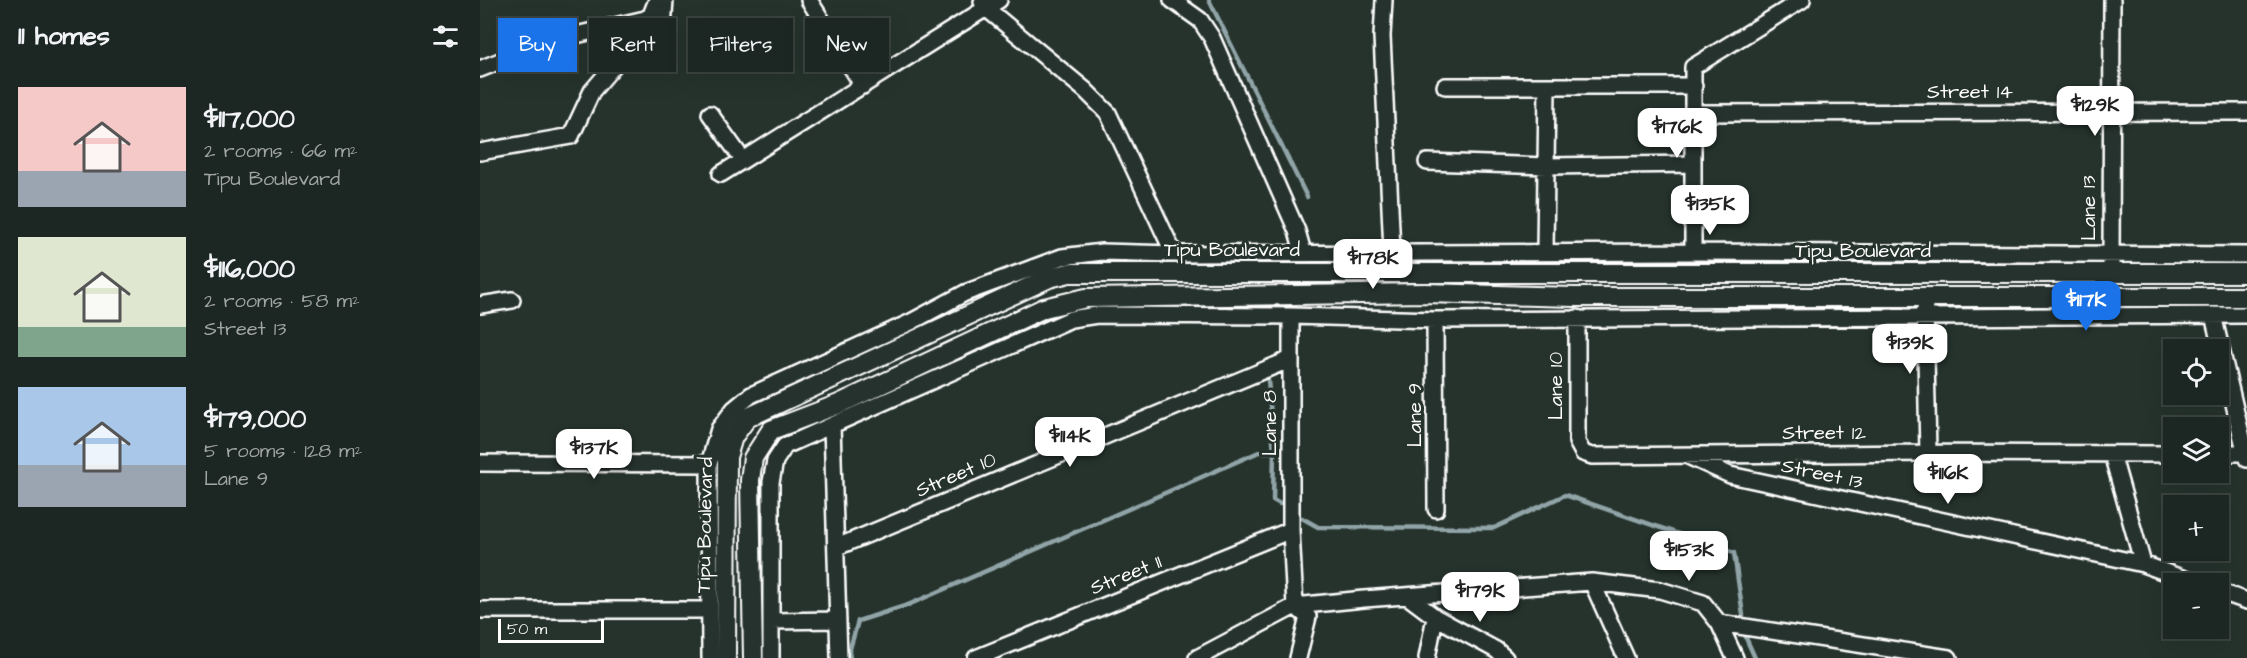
<!DOCTYPE html>
<meta charset="utf-8">
<style>
:root{--surface:#1c2622;--page:#252e2a;--text:#f1f3f6;--muted:#a0a5a5;--line:#3a4340;--accent:#1a73e8}
body{margin:0;font-family:"Architects Daughter",sans-serif;background:var(--page);color:var(--text);height:100vh;display:flex;flex-direction:column;font-size:22px;white-space:nowrap}
*{box-sizing:border-box;margin:0}
p{font-size:20px;color:var(--muted)}
.icon{flex:none;width:33px;height:33px;fill:none;stroke:currentColor;stroke-width:2;stroke-linecap:round;stroke-linejoin:round}
.map{position:relative;flex:1;overflow:hidden}
.sheet{display:flex;flex-direction:column;background:var(--surface);width:480px}
.sheet>*{flex:none}
.top-card{position:absolute;left:18px;top:18px;width:570px;height:54px;display:flex;gap:12px}
.fabs{position:absolute;left:1683px;top:339px;display:grid;gap:12px}
.fabs a{display:grid;place-items:center;width:66px;height:66px;border-radius:0px;background:var(--surface);box-shadow:0 6px 24px #0002,0 0 0 2px var(--line);font-size:30px}
.scale{position:absolute;left:18px;bottom:15px;width:106px;box-sizing:border-box;padding-left:6px;border:3px solid #fff;border-top:0;font-size:16px;line-height:21px;white-space:nowrap;color:#fff;-webkit-text-stroke:4px #26332d;paint-order:stroke}
.price{position:absolute;translate:-50% -51px;padding:0 14px;border-radius:12px;background:#fff;color:#222;font-size:20px;line-height:39px;filter:drop-shadow(0 2px 3px #0008)}
.price::after{content:'';position:absolute;left:50%;top:36px;width:18px;height:14px;margin-left:-9px;background:inherit;clip-path:polygon(0 0,100% 0,50% 100%)}
.price.on{background:var(--accent);color:#fff}
ul{padding:0;list-style:none}
li{display:flex;align-items:center;gap:18px;height:150px;padding:0 18px}
li span{display:grid;place-items:center;flex:none;width:168px;height:120px;border-radius:0px;color:#555}
li>.icon{margin-inline-start:auto}
span .icon{width:72px;height:72px;fill:#fffc;stroke-width:1}
li b{font-size:26px}
h2{display:flex;justify-content:space-between;align-items:center;height:72px;padding:0 18px;font-size:26px}
.chip{padding:0 21px;border-radius:0px;background:var(--surface);box-shadow:0 6px 24px #0002,0 0 0 2px var(--line);font-size:21px;line-height:54px}
.chip.on{background:var(--accent);color:#fff}
main{display:flex;flex:1;min-height:0}
.map>svg:first-child{display:block}
.lines{fill:none;stroke-linecap:round;stroke-linejoin:round}
.stream{stroke:#91a5a8;stroke-width:4.5}
.minor-casing{stroke:#fff;stroke-width:20}
.tertiary-casing{stroke:#fff;stroke-width:22}
.minor{stroke:#26332d;stroke-width:15}
.tertiary{stroke:#26332d;stroke-width:18}
.labels{text-anchor:middle;dominant-baseline:central;stroke-width:6;stroke-linejoin:round;paint-order:stroke}
.street-label{font-size:20px;fill:#fff;stroke:#26332d}
</style>
<main>
<section class="sheet">
<h2>11 homes<svg class="icon" aria-label="filters" viewBox="0 0 24 24"><path d="M4 7h16M4 17h16"/><circle cx="9" cy="7" r="2"/><circle cx="15" cy="17" r="2"/></svg></h2>
<ul>
<li><span style="background:linear-gradient(#f6c9c9 70%,#9aa5b1 0)"><svg class="icon" aria-label="home" viewBox="0 0 24 24"><path d="M3 11l9-7 9 7M6 9v11h12V9"/></svg></span><div><b>$117,000</b><p>2 rooms · 66 m²</p><p>Tipu Boulevard</p></div></li>
<li><span style="background:linear-gradient(#dfe7d0 75%,#7fa58c 0)"><svg class="icon" aria-label="home" viewBox="0 0 24 24"><path d="M3 11l9-7 9 7M6 9v11h12V9"/></svg></span><div><b>$116,000</b><p>2 rooms · 58 m²</p><p>Street 13</p></div></li>
<li><span style="background:linear-gradient(#a9c7e8 65%,#9aa5b1 0)"><svg class="icon" aria-label="home" viewBox="0 0 24 24"><path d="M3 11l9-7 9 7M6 9v11h12V9"/></svg></span><div><b>$179,000</b><p>5 rooms · 128 m²</p><p>Lane 9</p></div></li>
</ul>
</section>
<div class="map">
<svg width="1767" height="658" viewBox="0 0 1767 658">
<rect width="100%" height="100%" fill="#26332d"/>
<filter id="ink" filterUnits="userSpaceOnUse"><feTurbulence type="fractalNoise" baseFrequency=".0167" numOctaves="2"/><feDisplacementMap in="SourceGraphic" scale="12" xChannelSelector="R" yChannelSelector="G"/><feConvolveMatrix kernelMatrix="1 2 1 2 8 2 1 2 1" color-interpolation-filters="sRGB"/></filter>
<g filter="url(#ink)">
<g class="lines">
<path class="stream" d="M729 0 827 197
M466 364 587 311
M788 380 794 452 793 500 800 504
M289 446 346 418
M279 475V499
M822 518 838 527 1014 528 1085 495 1254 553 1263 615
M1266 638 1275 658
M370 658 369 652 378 621 428 605 779 452H794"/>
<defs>
<path id="minor" d="M329 0 383 86
M692 0 720 20 732 38 817 231 823 252
M904 0 902 36 913 272
M502 2 507 9 605 90 628 113 694 254
M0 69 70 41 165 19 171 15 177 0
M965 86H1067L1065 252
M1067 86H1214
M1214 113 1767 112
M230 114 263 160
M0 152 91 136 112 91 142 56 183 27 185 0
M947 162 1067 166 1213 164
M241 174 519 0
M1213 252V67L1322 0
M1631 264 1632 0
M0 305 32 300
M1445 308 1448 453
M1733 315 1767 459
M811 316V530L815 606 828 617 818 658
M1097 318V442L1103 453 1112 456 1448 453 1694 454
M955 320 956 509
M352 425 359 658
M1738 453H1765
M1632 454 1663 564
M1210 457 1250 475 1663 564 1718 584
M0 463 229 464
M357 547 811 359
M1112 582 1146 658
M1738 591 1767 601
M927 596 955 617 1016 650 1025 658
M0 610H229
M291 621 358 620
M1239 623 1469 658
M230 658 229 464 239 429 254 409 271 395 431 322 485 293 582 257 622 252 694 254 1213 252 1767 255
M291 658V482L295 461 305 446 591 319 617 315 811 316 955 320 1767 315
M496 658 811 530
M717 658 815 606 884 599 1112 582 1180 590 1223 603 1239 623 1255 658
M947 658 955 617"/>
<path id="tertiary" d="M246 658 247 457 253 437 267 418 569 278 589 273H1767
M273 658 270 480 273 458 291 430 359 404 564 308 606 298 945 293 1094 297H1767"/>
</defs>
<use href="#minor" class="minor-casing"/>
<use href="#tertiary" class="tertiary-casing"/>
<use href="#minor" class="minor"/>
<use href="#tertiary" class="tertiary"/>
</g>
</g>
<g class="labels">
<g class="street-label">
<text x="1490" y="92">Street 14</text>
<text transform="translate(1609 208) rotate(-90)">Lane 13</text>
<text x="752" y="250">Tipu Boulevard</text>
<text x="1383" y="251">Tipu Boulevard</text>
<text transform="translate(1076 386) rotate(-90)">Lane 10</text>
<text transform="translate(935 415) rotate(-90)">Lane 9</text>
<text transform="translate(790 423) rotate(-90)">Lane 8</text>
<text x="1344" y="433">Street 12</text>
<text transform="translate(1342 474) rotate(12)">Street 13</text>
<text transform="translate(476 475) rotate(-23)">Street 10</text>
<text transform="translate(225 525) rotate(-89)">Tipu Boulevard</text>
<text transform="translate(646 575) rotate(-22)">Street 11</text>
</g>
</g>
</svg>
<div class="fabs">
<a><svg class="icon" aria-label="locate" viewBox="0 0 24 24"><circle cx="12" cy="12" r="6"/><path d="M12 2v4M12 18v4M2 12h4M18 12h4"/></svg></a>
<a><svg class="icon" aria-label="layers" viewBox="0 0 24 24"><path d="M12 4l9 5-9 5-9-5zM3 14l9 5 9-5"/></svg></a>
<a>+</a>
<a>−</a>
</div>
<div class="scale">50 m</div>
<b class="price" style="left:1615px;top:137px">$129K</b>
<b class="price" style="left:1197px;top:159px">$176K</b>
<b class="price" style="left:1230px;top:236px">$135K</b>
<b class="price" style="left:893px;top:290px">$178K</b>
<b class="price on" style="left:1606px;top:332px">$117K</b>
<b class="price" style="left:1430px;top:375px">$139K</b>
<b class="price" style="left:590px;top:468px">$114K</b>
<b class="price" style="left:114px;top:480px">$137K</b>
<b class="price" style="left:1468px;top:505px">$116K</b>
<b class="price" style="left:1209px;top:582px">$153K</b>
<b class="price" style="left:1000px;top:623px">$179K</b>
<div class="top-card">
<a class="chip on">Buy</a>
<a class="chip">Rent</a>
<a class="chip">Filters</a>
<a class="chip">New</a>
</div>
</div>
</main>
